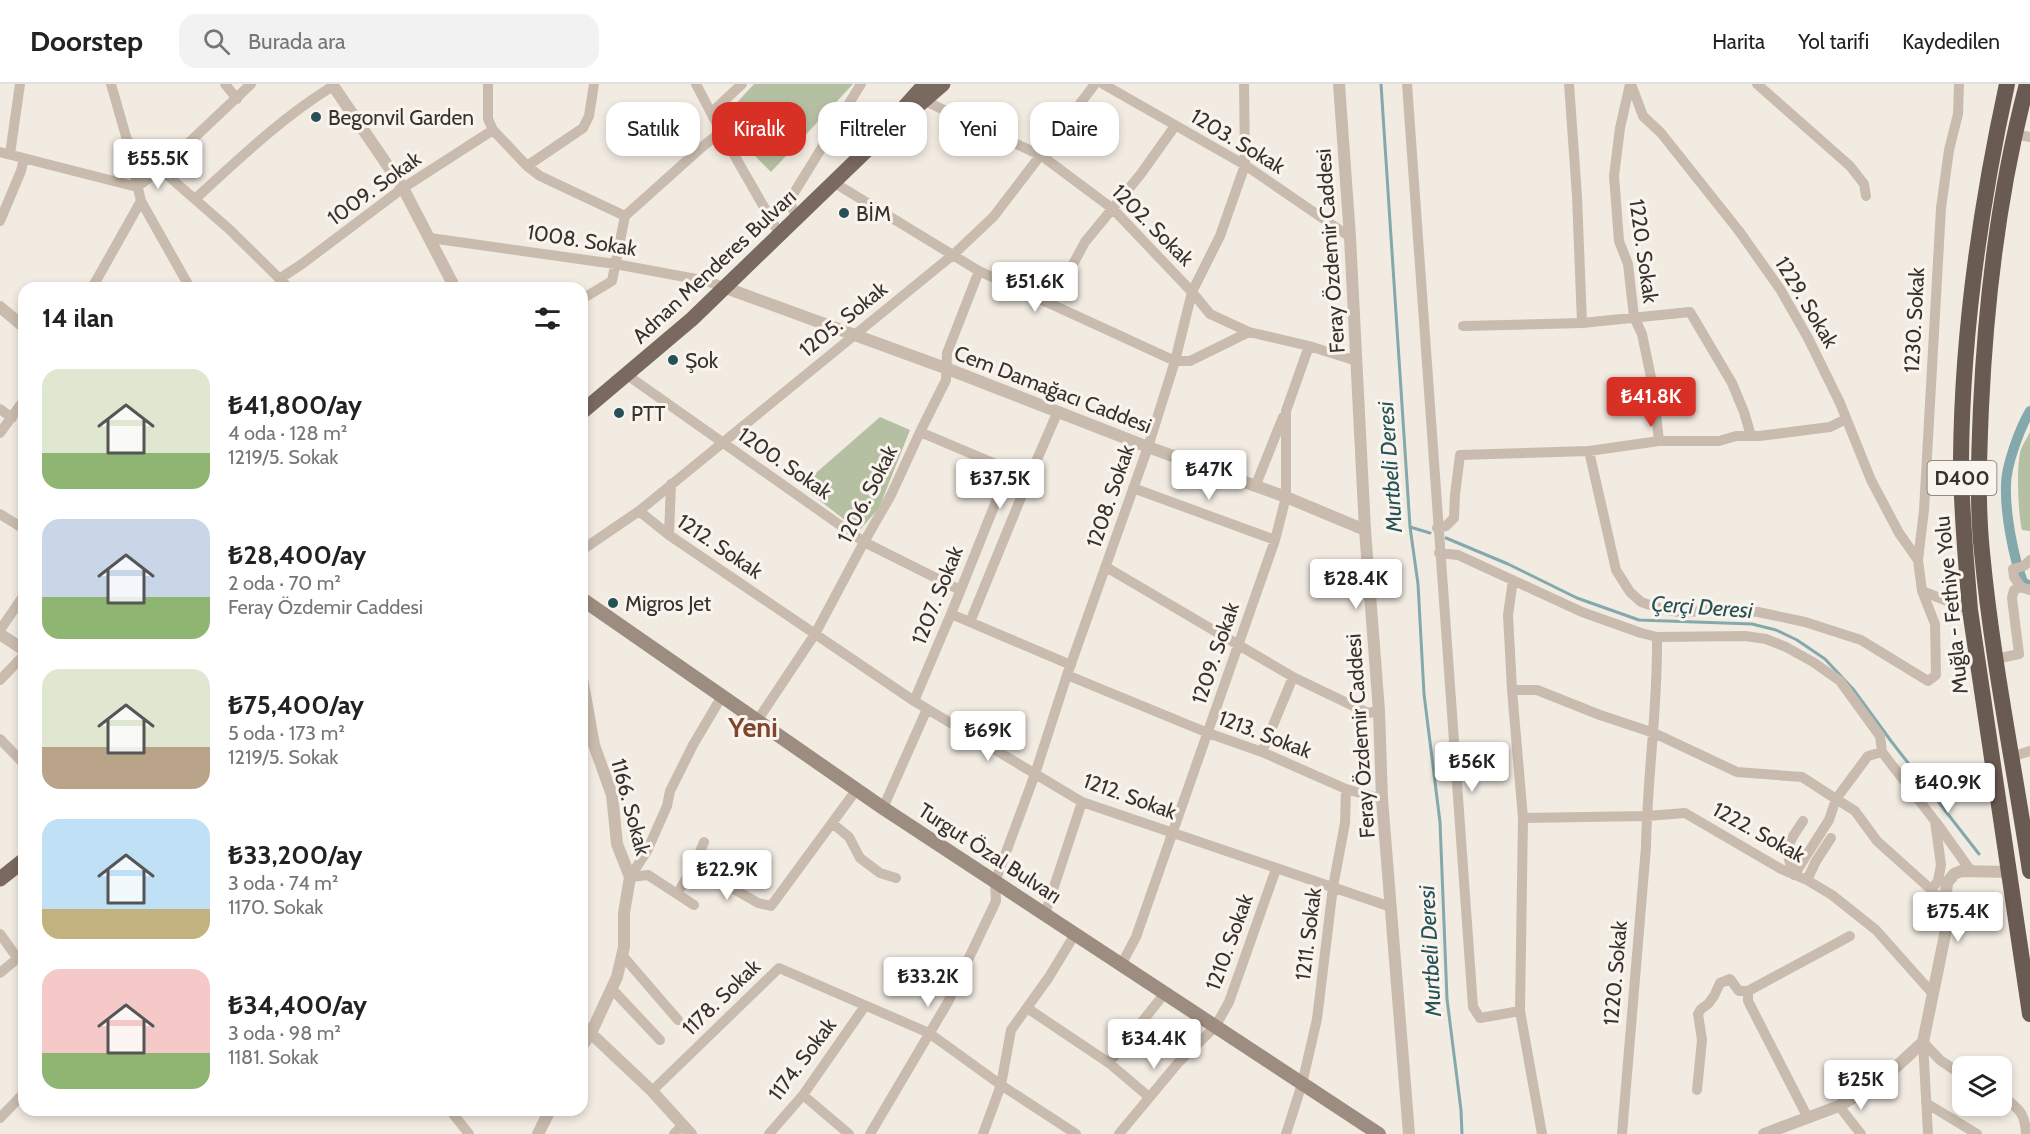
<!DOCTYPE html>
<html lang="tr">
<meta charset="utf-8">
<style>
:root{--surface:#fff;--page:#f2f2f2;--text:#222;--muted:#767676;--line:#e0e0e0;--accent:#d93025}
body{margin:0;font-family:Cabin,sans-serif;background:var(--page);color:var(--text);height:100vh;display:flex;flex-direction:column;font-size:22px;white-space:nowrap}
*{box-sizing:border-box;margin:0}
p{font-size:20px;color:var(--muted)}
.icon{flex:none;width:33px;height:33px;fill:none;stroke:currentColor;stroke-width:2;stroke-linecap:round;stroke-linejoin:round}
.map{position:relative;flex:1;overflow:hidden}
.sheet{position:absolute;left:18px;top:198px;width:570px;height:834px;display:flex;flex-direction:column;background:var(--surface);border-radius:18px;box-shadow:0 3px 9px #0003}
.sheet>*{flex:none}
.banner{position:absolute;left:606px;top:18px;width:570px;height:54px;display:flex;gap:12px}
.controls{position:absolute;left:1952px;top:972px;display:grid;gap:12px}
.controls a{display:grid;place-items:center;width:60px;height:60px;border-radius:12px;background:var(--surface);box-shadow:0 3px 9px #0003;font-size:30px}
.price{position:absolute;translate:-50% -51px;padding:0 14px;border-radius:6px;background:#fff;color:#222;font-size:20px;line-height:39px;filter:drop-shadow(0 2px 3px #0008)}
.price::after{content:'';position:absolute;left:50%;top:36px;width:18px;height:14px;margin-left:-9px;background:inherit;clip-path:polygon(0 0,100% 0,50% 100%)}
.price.selected{background:var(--accent);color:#fff}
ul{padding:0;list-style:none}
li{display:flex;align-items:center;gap:18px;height:150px;padding:0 24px}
li span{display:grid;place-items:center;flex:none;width:168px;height:120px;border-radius:18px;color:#555}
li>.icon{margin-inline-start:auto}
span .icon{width:72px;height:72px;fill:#fffc;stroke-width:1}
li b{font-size:26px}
h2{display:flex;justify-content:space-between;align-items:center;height:72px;padding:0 24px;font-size:26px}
.chip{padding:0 21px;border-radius:18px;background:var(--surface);box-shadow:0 3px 9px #0003;font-size:21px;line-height:54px}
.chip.selected{background:var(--accent);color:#fff}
header{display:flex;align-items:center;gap:36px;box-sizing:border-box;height:84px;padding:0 30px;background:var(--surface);border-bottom:2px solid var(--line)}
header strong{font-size:28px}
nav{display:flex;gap:33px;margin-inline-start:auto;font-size:21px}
.search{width:420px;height:54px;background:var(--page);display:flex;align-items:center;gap:15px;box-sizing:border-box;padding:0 21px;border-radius:18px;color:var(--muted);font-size:22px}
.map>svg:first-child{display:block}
.green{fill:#b5c0a3}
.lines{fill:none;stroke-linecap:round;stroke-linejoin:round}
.stream{stroke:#83a9ac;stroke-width:3}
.canal{stroke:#83a9ac;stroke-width:10}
.minor{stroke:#c9bcae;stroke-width:10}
.tertiary{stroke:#c9bcae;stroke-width:12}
.secondary{stroke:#9d8c80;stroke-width:14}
.primary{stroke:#79695f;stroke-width:15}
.trunk{stroke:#695a52;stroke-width:16}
.poi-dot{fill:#255157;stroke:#f9f5ee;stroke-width:2}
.labels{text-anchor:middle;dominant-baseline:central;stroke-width:6;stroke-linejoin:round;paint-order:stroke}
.shield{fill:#f9f5ee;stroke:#736c66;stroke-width:1.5}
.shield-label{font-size:20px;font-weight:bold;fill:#39312c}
.poi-label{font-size:21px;fill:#39312c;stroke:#f9f5ee;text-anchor:start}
.street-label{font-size:21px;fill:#39312c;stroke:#f9f5ee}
.water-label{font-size:22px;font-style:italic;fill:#255157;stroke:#f9f5ee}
.district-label{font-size:27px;font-weight:bold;fill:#80452c;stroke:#f9f5ee}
</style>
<header>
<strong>Doorstep</strong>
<div class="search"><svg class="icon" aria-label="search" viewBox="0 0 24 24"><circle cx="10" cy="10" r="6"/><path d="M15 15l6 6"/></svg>Burada ara</div>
<nav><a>Harita</a><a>Yol tarifi</a><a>Kaydedilen</a></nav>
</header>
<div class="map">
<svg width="2030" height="1050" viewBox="0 0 2030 1050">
<rect width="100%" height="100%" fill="#f2ebe2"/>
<path class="green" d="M754 0H853L771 88 720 37Z
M880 333 910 346 879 424 859 447 801 402Z
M2030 348V447L2022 446C2018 430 2016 381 2021 365 2023 360 2027 354 2030 348Z"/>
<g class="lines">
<path class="stream" d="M1381 0 1410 443 1418 500 1424 610 1440 738 1447 915 1461 1026 1462 1050
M1410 443 1430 449
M1446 454 1508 480 1577 514 1639 536 1752 540 1776 546 1797 556 1825 575 1853 605 1891 657 1979 770"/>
<path class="canal" d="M2030 327C2020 344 2006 381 2006 401 2005 429 2013 472 2023 498L2030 502"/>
<path class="minor" d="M111 0 127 56 141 117 190 204
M225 0 237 15
M488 0V35L493 46 527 82 540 92 625 132
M696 0 721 48 780 151
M1103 0 1245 81 1350 153
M1407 0 1473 923 1480 934 1520 927
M1569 0 1577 112 1582 239
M1630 0 1620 44 1614 92 1619 157 1628 180 1634 233 1642 250 1653 303 1659 357
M1631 0 1643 32 1661 49 1739 147 1780 205 1808 254 1840 319 1871 396 1899 449 1918 476
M1757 0 1850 82 1864 100 1866 112
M925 17 1042 72 1113 125 1192 208 1210 230 1249 248 1309 262 1357 277
M712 28 742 0
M2015 50 2030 53
M127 56 229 145 289 204
M0 68 137 103 161 85 251 0
M10 70 20 0
M527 82 583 44 589 32 594 0
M833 98 979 187 1175 277H1190L1249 248
M195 115C240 74 281 34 333 2
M797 134 789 117 861 0
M0 137 21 87 24 74
M430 154 615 180 707 197 726 204
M279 195 302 180 403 104 493 46
M92 204 141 117
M582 215 612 197 625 132 702 63 721 48
M1045 218 1071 184 1085 158 1140 91 1175 42
M1463 242 1582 239 1690 228 1732 299 1744 328 1751 352
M627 291 864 458 960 506
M0 325 12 334
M920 348 1029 394
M0 349 24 316
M1589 367 1616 486 1630 508 1641 518 1662 525 1684 529 1717 524 1758 528 1805 538 1861 556 1928 597 1936 591 1935 540 1922 507 1918 476 1924 426 1941 124 1949 66 1958 30 1959 0
M1255 403 1283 333
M1133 404 1275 456
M639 427 669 451 914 617 1082 718 1391 823
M0 430 24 445
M1437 444 1446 442 1454 434 1455 411 1460 371 1589 367 1659 357H1719L1736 352H1759L1830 343 1846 335
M669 451 671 400
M582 466 639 427 954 170 994 132 1095 0
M1439 469 1458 471 1582 528 1641 549 1657 553 1745 552 1766 555 1786 563 1813 578 1840 597 1880 652 1882 668 1935 737 1941 781 1938 797 1931 806
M2030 476 2024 482 2013 485 2014 493 2021 503 2030 506
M1106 483 1293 593 1368 629 1379 627
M1513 496 1508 531 1512 606 1523 734 1520 927 1542 1050
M1922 507 1970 526
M951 530 1071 581
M970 538 1029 394 1058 327
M0 546 24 511
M1996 575 2019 570 2012 514 2014 506 2021 503
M1067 591 1208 649 1262 668 1346 705 1382 715
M0 596 24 571
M1512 606H1537L1600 631 1654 649 1737 688 1802 693 1836 715 1868 672 1882 668
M914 617 951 530 1009 385
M757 637 815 550 864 458 891 411 920 348 946 296 947 269 979 187
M0 655 24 680
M1262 668 1293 593
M2011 673 2030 667
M883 724 927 625
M1523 734 1647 732 1685 729 1781 785 1807 796 1832 811 1876 846 1933 910
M1936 738 1971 787
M832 739 849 753 860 774 880 789 896 794
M694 782 758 819 771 822 857 705
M1794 791 1829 736 1836 715 1855 727 1877 757 1945 818
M1794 791C1783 762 1787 762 1803 737
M630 793 647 767 667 722 670 707 693 661 722 612
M630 793 648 791 694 821
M1807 796 1816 777 1831 754
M677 810 694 782 704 758
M1045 830 1082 718
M0 850 18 875
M622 871 678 936
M1121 881 1136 853 1275 456 1286 413V327L1309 262
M0 889 24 869
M611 904 660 956
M1027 924 1109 979 1149 1013
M1923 958 1928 1050
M1923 958 1940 976 1962 991
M1109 979 1165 909
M1697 1006 1702 956 1698 930 1701 925 1708 920 1714 912 1720 899 1730 895 1739 907H1748
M652 1007 779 884 929 949 1001 1001 1076 1050
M2001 1010C2017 1025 2025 1026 2026 1050
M803 1011 849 1050
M1926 1019 1977 1050
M1839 1022 1861 1050
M450 1026 469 1050
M0 1034 24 1009
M1808 1034 1748 917V907L1850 852
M674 1050 683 1041
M769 1050 803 1011 865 922
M870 1050 948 918 996 817 995 798 1035 690 1067 591 1148 363 1175 277 1192 208 1220 152 1245 81 1244 0
M983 1050 1001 1001 1011 946 1049 893 1075 850
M1119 1050 1178 979 1215 943 1229 918 1276 785
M1286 1050 1302 1000 1317 935 1333 803 1345 739 1346 705
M1622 1050 1646 763C1647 693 1658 624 1657 553"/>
<path class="tertiary" d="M332 0 403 104 455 204
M1339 0 1350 153 1365 446 1379 627 1382 715 1409 1050
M726 204 948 285 1148 363 1286 413 1365 446
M0 223 24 243
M0 550 24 566
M582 594 594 661 612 711 617 760 630 793 624 829V863L617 893 591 949 582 962
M582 941 652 1007 691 1050
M538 1050 550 1026
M1764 1050 1839 1022 1881 997 1923 958 1947 841 1945 818 1947 799 1954 790 1961 787 2010 788"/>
<path class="secondary" d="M582 515 883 724 1379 1050"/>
<path class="primary" d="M899 29 925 0
M582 328 692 235 870 63 943 0
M0 795 24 776"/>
<path class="trunk" d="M2007 0C1980 124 1962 249 1961 376 1961 426 1966 476 1970 526L2030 930
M2027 0C1999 105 1986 215 1981 323 1979 371 1977 420 1982 468 1992 575 2014 681 2030 787"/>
</g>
<g class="poi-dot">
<circle cx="316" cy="33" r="6"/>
<circle cx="844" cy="129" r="6"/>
<circle cx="673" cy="276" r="6"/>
<circle cx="619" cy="329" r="6"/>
<circle cx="613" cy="519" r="6"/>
</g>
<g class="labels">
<rect class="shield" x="1927.5" y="377" width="69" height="34" rx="4.5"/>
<g class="shield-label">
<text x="1962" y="394">D400</text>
</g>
<g class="poi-label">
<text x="328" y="33">Begonvil Garden</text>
<text x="856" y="129">BİM</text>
<text x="685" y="276">Şok</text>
<text x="631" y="329">PTT</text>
<text x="625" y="519">Migros Jet</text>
</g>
<g class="street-label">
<text transform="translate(1238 57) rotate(31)">1203. Sokak</text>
<text transform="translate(374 104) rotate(-36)">1009. Sokak</text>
<text transform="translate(1153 141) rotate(45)">1202. Sokak</text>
<text transform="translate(582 156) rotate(9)">1008. Sokak</text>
<text transform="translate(1330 167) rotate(-94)">Feray Özdemir Caddesi</text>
<text transform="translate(1644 167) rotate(82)">1220. Sokak</text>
<text transform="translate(714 182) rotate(-43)">Adnan Menderes Bulvarı</text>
<text transform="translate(1807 218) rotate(59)">1229. Sokak</text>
<text transform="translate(843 235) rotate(-39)">1205. Sokak</text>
<text transform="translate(1914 236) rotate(-87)">1230. Sokak</text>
<text transform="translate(1053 305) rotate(21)">Cem Damağacı Caddesi</text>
<text transform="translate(785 379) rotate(35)">1200. Sokak</text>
<text transform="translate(867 410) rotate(-63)">1206. Sokak</text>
<text transform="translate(1110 412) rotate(-71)">1208. Sokak</text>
<text transform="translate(720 462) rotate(34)">1212. Sokak</text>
<text transform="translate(937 511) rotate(-68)">1207. Sokak</text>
<text transform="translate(1951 521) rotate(-96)">Muğla - Fethiye Yolu</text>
<text transform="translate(1215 569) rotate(-71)">1209. Sokak</text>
<text transform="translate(1265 650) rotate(21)">1213. Sokak</text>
<text transform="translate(1360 652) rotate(-94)">Feray Özdemir Caddesi</text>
<text transform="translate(1130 712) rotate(20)">1212. Sokak</text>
<text transform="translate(631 723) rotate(75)">1166. Sokak</text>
<text transform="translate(1759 748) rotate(29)">1222. Sokak</text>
<text transform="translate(990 769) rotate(33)">Turgut Özal Bulvarı</text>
<text transform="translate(1308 850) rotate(-83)">1211. Sokak</text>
<text transform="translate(1229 858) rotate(-70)">1210. Sokak</text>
<text transform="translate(1615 889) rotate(-85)">1220. Sokak</text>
<text transform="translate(721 913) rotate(-44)">1178. Sokak</text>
<text transform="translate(802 975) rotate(-53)">1174. Sokak</text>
</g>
<g class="water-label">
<text transform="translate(1390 383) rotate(-94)">Murtbeli Deresi</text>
<text transform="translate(1702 523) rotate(4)">Çerçi Deresi</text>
<text transform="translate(1430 867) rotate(-93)">Murtbeli Deresi</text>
</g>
<g class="district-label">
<text x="753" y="643">Yeni</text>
</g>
</g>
</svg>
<div class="controls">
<a><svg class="icon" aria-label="layers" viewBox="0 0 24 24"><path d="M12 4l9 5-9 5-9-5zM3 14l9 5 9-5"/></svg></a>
</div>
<b class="price" style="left:158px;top:106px">₺55.5K</b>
<b class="price" style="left:1035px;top:229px">₺51.6K</b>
<b class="price selected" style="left:1651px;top:344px">₺41.8K</b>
<b class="price" style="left:1209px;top:417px">₺47K</b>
<b class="price" style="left:1000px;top:426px">₺37.5K</b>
<b class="price" style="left:1356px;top:526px">₺28.4K</b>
<b class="price" style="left:988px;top:678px">₺69K</b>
<b class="price" style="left:1472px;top:709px">₺56K</b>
<b class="price" style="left:1948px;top:730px">₺40.9K</b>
<b class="price" style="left:727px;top:817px">₺22.9K</b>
<b class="price" style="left:1958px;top:859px">₺75.4K</b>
<b class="price" style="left:928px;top:924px">₺33.2K</b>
<b class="price" style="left:1154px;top:986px">₺34.4K</b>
<b class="price" style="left:1861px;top:1027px">₺25K</b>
<div class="banner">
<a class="chip">Satılık</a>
<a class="chip selected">Kiralık</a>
<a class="chip">Filtreler</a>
<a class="chip">Yeni</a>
<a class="chip">Daire</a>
</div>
<section class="sheet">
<h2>14 ilan<svg class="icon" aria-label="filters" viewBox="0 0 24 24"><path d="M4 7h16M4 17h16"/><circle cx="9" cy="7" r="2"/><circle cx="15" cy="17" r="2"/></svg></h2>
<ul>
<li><span style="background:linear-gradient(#dfe7d0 70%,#8fb573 0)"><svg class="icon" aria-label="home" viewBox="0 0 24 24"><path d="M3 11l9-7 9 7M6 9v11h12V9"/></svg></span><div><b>₺41,800/ay</b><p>4 oda · 128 m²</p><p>1219/5. Sokak</p></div></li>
<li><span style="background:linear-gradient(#c9d6e8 65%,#8fb573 0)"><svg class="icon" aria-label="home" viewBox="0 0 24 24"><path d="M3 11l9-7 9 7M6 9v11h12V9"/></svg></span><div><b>₺28,400/ay</b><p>2 oda · 70 m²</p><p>Feray Özdemir Caddesi</p></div></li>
<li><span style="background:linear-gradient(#dfe7d0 65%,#b9a48a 0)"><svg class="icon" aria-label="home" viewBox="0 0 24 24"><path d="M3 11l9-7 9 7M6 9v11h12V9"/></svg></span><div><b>₺75,400/ay</b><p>5 oda · 173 m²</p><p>1219/5. Sokak</p></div></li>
<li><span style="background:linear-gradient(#bfe0f5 75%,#c2b280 0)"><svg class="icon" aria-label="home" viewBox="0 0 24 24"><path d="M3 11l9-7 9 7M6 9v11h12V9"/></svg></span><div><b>₺33,200/ay</b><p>3 oda · 74 m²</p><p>1170. Sokak</p></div></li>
<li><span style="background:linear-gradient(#f6c9c9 70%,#8fb573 0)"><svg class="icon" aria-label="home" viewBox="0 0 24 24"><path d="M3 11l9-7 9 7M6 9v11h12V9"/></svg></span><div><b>₺34,400/ay</b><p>3 oda · 98 m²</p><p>1181. Sokak</p></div></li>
</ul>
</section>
</div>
